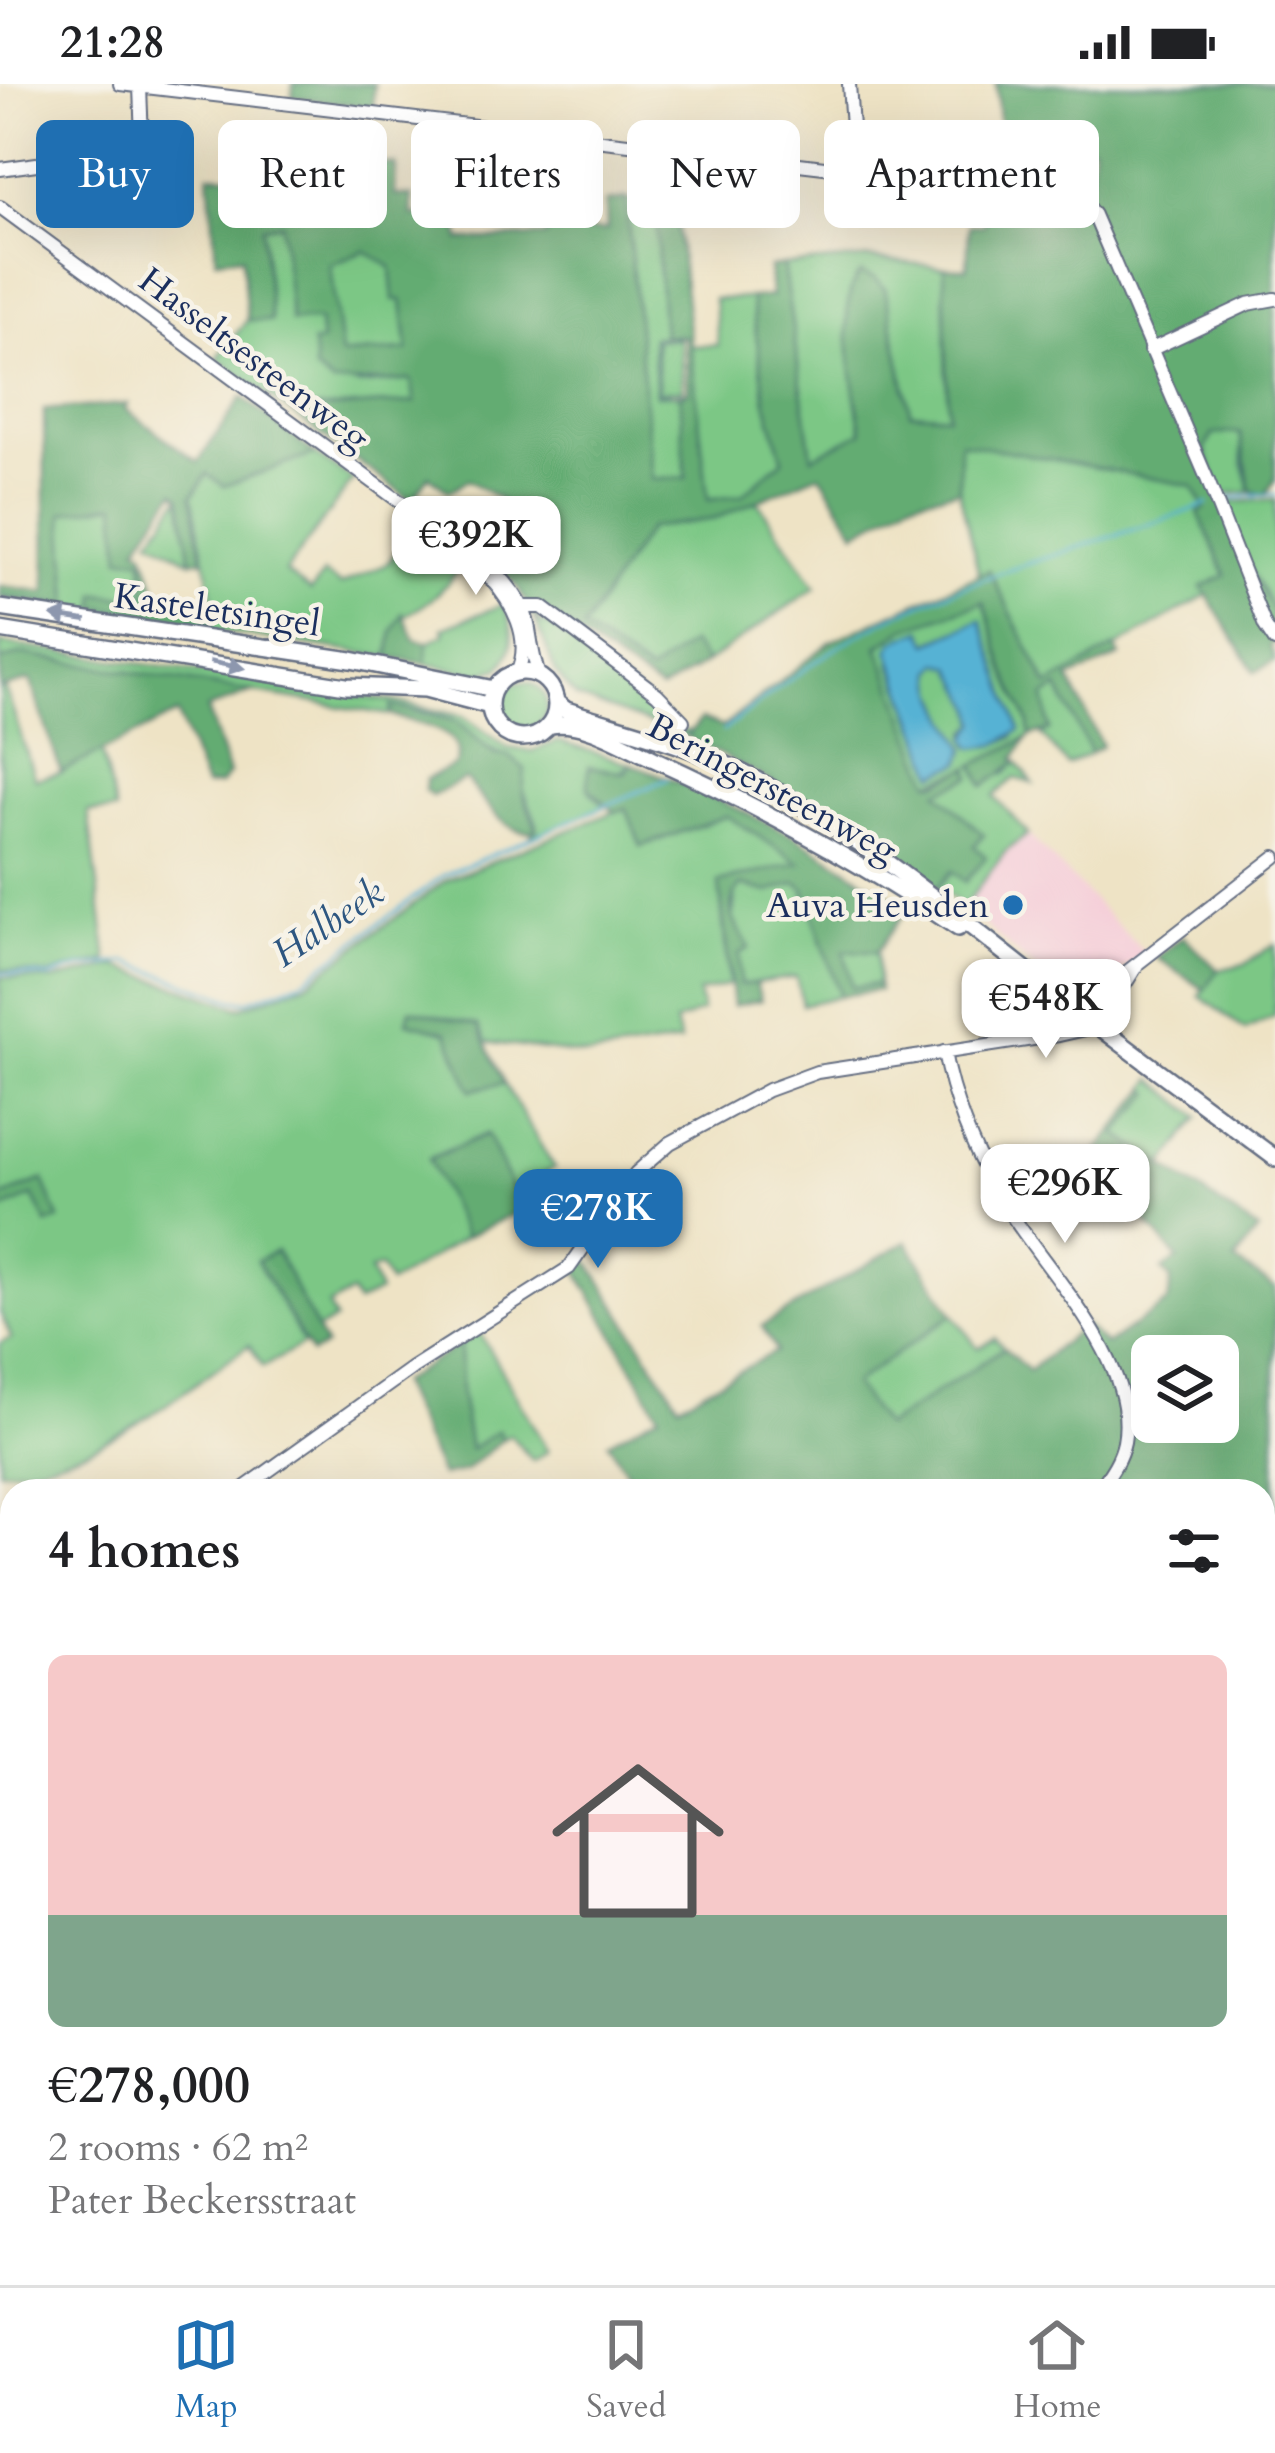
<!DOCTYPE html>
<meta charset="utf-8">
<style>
:root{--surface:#fff;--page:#f6f6f6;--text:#202124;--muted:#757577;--line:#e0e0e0;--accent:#1f6fb2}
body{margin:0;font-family:Cardo,serif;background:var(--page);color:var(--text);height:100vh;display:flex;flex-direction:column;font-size:45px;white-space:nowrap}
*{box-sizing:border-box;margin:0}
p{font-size:39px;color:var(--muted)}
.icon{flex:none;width:66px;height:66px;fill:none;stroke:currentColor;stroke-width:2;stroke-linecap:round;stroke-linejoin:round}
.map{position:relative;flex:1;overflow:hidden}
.side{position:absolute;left:0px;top:1395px;width:1275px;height:807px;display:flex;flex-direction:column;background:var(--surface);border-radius:36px 36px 0 0;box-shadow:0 12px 48px #0002}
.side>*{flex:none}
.hud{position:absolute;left:36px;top:36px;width:1203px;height:108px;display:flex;gap:24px}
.buttons{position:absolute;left:1131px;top:1251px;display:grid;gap:24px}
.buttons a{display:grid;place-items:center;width:108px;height:108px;border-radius:18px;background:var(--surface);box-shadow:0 12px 48px #0002;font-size:60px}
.price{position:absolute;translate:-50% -102px;padding:0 27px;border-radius:24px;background:#fff;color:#222;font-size:39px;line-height:78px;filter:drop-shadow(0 3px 6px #0008)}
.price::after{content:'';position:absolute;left:50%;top:72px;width:36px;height:27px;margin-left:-18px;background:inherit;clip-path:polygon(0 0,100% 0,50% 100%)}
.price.selected{background:var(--accent);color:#fff}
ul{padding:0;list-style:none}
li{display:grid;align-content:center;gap:24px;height:636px;padding:0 48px}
li span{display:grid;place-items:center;height:372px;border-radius:18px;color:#555}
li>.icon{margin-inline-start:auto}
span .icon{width:216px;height:216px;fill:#fffc;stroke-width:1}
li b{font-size:51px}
h2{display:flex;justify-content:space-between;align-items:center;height:144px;padding:0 48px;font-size:51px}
.chip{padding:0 42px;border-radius:18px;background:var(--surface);box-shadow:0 12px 48px #0002;font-size:42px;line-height:108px}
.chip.selected{background:var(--accent);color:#fff}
.status{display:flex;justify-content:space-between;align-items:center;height:84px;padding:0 60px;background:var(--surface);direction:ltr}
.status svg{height:33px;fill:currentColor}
.tab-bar{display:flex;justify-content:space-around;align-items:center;height:168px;border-top:3px solid var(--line);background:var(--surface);font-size:33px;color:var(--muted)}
.tab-bar a{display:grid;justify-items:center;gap:6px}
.tab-bar .selected{color:var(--accent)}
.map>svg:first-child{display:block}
.built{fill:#f5cfd9}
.green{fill:#7bc785;stroke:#4b7b72;stroke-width:3;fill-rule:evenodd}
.forest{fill:#64ac72;stroke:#406e68;stroke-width:3;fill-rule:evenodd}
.water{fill:#56b2d4;stroke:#387099;stroke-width:3}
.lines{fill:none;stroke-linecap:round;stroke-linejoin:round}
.stream{stroke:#56b2d4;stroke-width:3}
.minor-casing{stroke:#656e82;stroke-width:16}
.major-casing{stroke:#656e82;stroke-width:20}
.minor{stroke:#fff;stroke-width:12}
.major{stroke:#fff;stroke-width:15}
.oneway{fill:#8d97ae}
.poi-dot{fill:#1f6fb2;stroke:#f7f3e8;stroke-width:4.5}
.labels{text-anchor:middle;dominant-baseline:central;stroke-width:9;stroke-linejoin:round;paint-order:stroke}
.street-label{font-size:36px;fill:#1b2f5e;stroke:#f7f3e8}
.poi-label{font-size:36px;fill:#1b2f5e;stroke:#f7f3e8;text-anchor:end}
.water-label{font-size:39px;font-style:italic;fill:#2d5681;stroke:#f7f3e8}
</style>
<div class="status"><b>21:28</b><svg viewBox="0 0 49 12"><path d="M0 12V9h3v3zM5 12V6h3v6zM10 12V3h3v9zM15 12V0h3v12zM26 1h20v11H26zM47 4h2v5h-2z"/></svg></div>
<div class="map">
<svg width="1275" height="2201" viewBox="0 0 1275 2201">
<rect width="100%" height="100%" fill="#f7f3e8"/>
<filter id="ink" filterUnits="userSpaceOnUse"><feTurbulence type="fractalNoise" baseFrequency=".00833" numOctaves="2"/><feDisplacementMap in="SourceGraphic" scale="24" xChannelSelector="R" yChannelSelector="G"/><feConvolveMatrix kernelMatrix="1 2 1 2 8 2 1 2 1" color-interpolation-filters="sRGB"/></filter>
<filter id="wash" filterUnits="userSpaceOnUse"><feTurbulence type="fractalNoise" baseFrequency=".004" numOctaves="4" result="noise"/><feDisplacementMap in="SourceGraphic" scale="48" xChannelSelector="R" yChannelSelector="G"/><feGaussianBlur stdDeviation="2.7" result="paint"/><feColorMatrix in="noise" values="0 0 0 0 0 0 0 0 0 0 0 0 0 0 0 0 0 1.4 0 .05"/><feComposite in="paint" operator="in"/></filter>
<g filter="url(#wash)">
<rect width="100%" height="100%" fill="#eee3c5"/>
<path class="built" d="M1028 750 1145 869 1084 914 1074 913 1028 879 964 823 1005 768Z
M513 2190H609L596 2201H519Z"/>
<path class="green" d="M626 115 655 122 663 252 652 253 656 311 680 310 687 394 652 396Z
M282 140 291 237 319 236 321 258 313 259 357 301 412 296 415 319 289 327 217 274 247 236H270L262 143Z
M365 166 391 182 394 215H402L408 266 340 271 330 181Z
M869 174 944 183 948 332 910 328 885 205 849 256 862 348 812 374 783 181Z
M751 214 766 317 783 376 742 412 708 417 690 262 718 261 714 215Z
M680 254 683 306 659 308 655 256Z
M1241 349 1243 381 1251 408 1220 410 1205 365 1213 350Z
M959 357 1193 402 1205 425 1199 429 1226 492 1203 502 1207 511 1048 603 989 487 979 490 959 406Z
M315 370 353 396 285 488 311 507 324 490 341 501 388 479 415 442 463 480C454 490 446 503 435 512 404 541 398 517 389 573L0 515 69 521 63 429 116 420 121 473H143L145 516 98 510 212 540 214 519 192 412 208 389 224 402Z
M181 412 191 477 151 455Z
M1275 415V529L1245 477 1222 419Z
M757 416 816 503 706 579 690 560 650 589 583 545 649 444 714 435Z
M984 518 1005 586 1029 639 1030 652 974 681 1005 690 1017 678 1033 699 1015 694 994 712 1028 750 1005 768 964 823 937 804 952 787 964 797 985 773 973 762 937 708 971 693 969 684 930 698 878 563 906 544ZM981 536 1014 653 991 662 970 661 967 649 977 639 974 623 953 583 940 579 934 587 935 603 952 645 935 689 891 578 924 548 928 559Z
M504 520C514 542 517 565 500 584L480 590 426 580 428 558 445 550 443 544Z
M536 537 551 541 646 615 676 647H690L687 653 576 613 556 589Z
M0 559 392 617 463 632 508 664 532 667 558 657 632 680 590 708 606 722 530 754 537 740 510 672C483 669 474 646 451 635 433 627 411 626 392 623L390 631 21 570 0 577Z
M499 622a24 24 0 1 1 48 0a24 24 0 1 1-48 0Z
M5 603 35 695 61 688 101 665 116 727 88 728 108 877 48 891 0 886V606Z
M1058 604 1091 669 1067 681 1041 650 1050 646 1044 613Z
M626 723 641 762 727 732 802 780 719 798 729 901 698 909 702 927 675 939 680 958 590 972 486 958 478 941 408 938 447 948 471 1006 504 999 554 1084 513 1106 486 1050 430 1074 465 1153 389 1200 380 1183 370 1187 379 1208 357 1219 351 1209 328 1222 335 1236 316 1246 276 1168 257 1177 304 1260 263 1283 249 1261C174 1314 97 1382 0 1386V1259L11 1254 0 1228V1127L33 1111 43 1096 0 1114V893L53 896 117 882 240 924 307 899 446 796Z
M797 798 804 804 840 912 802 921 796 893 740 901 739 869 747 859 732 837 736 805 742 801C769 810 772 807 797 798Z
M1275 860V932L1245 946 1200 912 1218 886 1245 880Z
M843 867 877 868 878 900 852 904Z
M1153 995 1199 1033 1163 1082 1116 1050 1151 1010 1147 1005Z
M953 1230 978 1264 995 1254 1004 1264 885 1343 852 1301Z
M479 1248 548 1367 533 1377 510 1351 503 1355 498 1347 470 1366 461 1312 460 1260Z
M0 1607 7 1619 12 1617V1786L3 1791Z
M836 2190H931L925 2201H825Z"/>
<path class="forest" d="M293 0H374L373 24 292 13Z
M996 0H1275V396L1265 411 1251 408 1240 349 1213 350 1205 365 1245 477 1275 529V558L1270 561 1275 577 1255 588 1202 503 1226 491 1198 428 1205 425 1193 402 960 358 959 406 911 416 856 448 820 390 714 435 649 444 583 545 649 589 691 559 706 579 661 606 542 527 536 537 518 504 493 477 501 416 467 396 449 408 429 392 412 417 289 327 415 318 411 296 332 300 315 286 313 259 321 258 319 237H291L281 140 262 143 271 237 247 236 242 172 216 175 209 90 334 94 333 127 346 128 355 77 396 81 395 111 412 112V131L457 132 460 156 546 152 544 126 576 120 579 147 607 146 606 118 626 115 652 395 686 394 680 310 688 308 685 252H663L655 122 675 120 708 416 742 411 783 376 766 317 751 214 771 212 769 183 783 181 812 373 862 348C857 312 832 213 861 189L874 194 885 205 910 328 948 331 944 183 967 184 969 141H984L985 109 1076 118 1089 107 1093 62 1000 49ZM365 167 391 183 394 216H402L408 266 341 271 330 181Z
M242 313 315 370 224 402 207 390 192 412 203 476 191 477 181 412 175 407 137 463 144 467 159 514 214 519 213 540 96 523 97 510 145 515 143 474H121L116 420 63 429 69 522 0 512V502L46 508 44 326 128 320 125 325 198 378Z
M989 486 1048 602 1115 563 1120 572 1069 595 1102 662 1091 669 1058 604 1044 613 1050 646 1030 652 1029 639 1005 586 984 518 906 544 878 562 930 698H939L969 683 971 693 938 708 984 751 974 762 986 773 965 798 952 787 937 804 838 733 687 653 701 635 723 643 830 558Z
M403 529 415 556 428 558 426 580 389 573 393 547Z
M21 570 253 608 207 625 229 690 220 701 205 702 177 630 61 688 30 596 0 605V577Z
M391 622 456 637 494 670 509 672 525 685 523 709 537 746C508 757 483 714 465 695L432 712 425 707 426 695 455 681C469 645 415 640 390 631Z
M1028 654 1014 675 1017 678 984 702 974 681Z
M632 680 693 704 795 752 908 823 877 868 844 867 852 903 878 900 879 906 840 912 804 804 797 799 769 808 742 801C720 822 737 843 749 864L739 870 740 901 756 899 761 916 733 922 719 798 800 779 727 732 641 762 626 724 615 728 588 704 589 682 624 689Z
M1183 852 1218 886 1205 906 1157 874Z
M410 925 478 941 504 999 471 1006 447 948 407 938Z
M1147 1005 1152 1009 1117 1050 1258 1146 1235 1177 1275 1204V2201H925L931 2190H1263V1407H639L608 1358 659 1330 576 1185 586 1173 679 1320 776 1267 762 1242 907 1157 953 1230 853 1300 885 1343 1004 1264 1029 1287 1084 1241 1106 1261 1168 1218 1171 1196 1162 1186 1178 1175 1092 1074ZM1152 1272H1218V1338H1152Z
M487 1050 522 1126 465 1153 429 1075Z
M43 1096 59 1135 47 1140 33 1112 0 1127V1114Z
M276 1167 325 1262 311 1270 257 1177Z
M460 1260 461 1312 470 1365 498 1347 503 1355 465 1387 441 1392 399 1299Z"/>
<path class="water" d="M981 536 1020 646 996 661 973 664 967 654 977 639 974 623 953 583 940 579 934 587C935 620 952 637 966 665L961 679 935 690 889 566 895 557 922 546 929 559Z"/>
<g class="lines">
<path class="stream" d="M1222 415 1275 410
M723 647C776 605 829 564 890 534 991 485 1103 459 1208 420
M0 889 49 893 80 884 128 878 233 916 247 917 302 897 444 791 668 695"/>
</g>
</g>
<g filter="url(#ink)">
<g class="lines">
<defs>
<path id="minor" d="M120 0 1070 112 1084 118 1094 131 1208 397 1265 542 1275 557
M849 0 855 87
M0 85 132 67 142 55 140 3
M0 123 498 490C539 534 523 543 539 592
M1150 266 1248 220 1275 215
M489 493C512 518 533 554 517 589
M523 523H542L657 610 683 637
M1001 954 1088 918 1275 773
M944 968C952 1014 973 1065 996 1106 1033 1175 1140 1273 1124 1358 1120 1377 1109 1391 1098 1407
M240 1407 412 1284 569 1184 636 1089 670 1059 768 1006 817 988 1059 951 1099 942 1137 881
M0 1479 12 1477
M1263 1777 1275 1771
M0 1959 12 1977
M149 2190 155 2201
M176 2201 211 2190
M702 2201 716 2190"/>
<path id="major" d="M0 524 351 576 494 605
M0 546 346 602 425 605 490 622
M490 621a33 33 0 1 1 66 0a33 33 0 1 1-66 0Z
M557 619 566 626C624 645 682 658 737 686 860 747 963 838 1071 921 1138 973 1207 1023 1275 1074
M551 641C585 636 623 661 654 675 760 723 861 778 958 844"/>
</defs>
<use href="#minor" class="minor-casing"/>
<use href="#major" class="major-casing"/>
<use href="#minor" class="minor"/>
<use href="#major" class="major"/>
</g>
<defs><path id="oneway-solid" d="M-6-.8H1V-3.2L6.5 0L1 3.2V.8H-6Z" transform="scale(3)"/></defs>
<g class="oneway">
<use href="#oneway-solid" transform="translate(69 534) rotate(-172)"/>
<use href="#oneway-solid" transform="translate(227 581) rotate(11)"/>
</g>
</g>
<circle class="poi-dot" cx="1013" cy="821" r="12"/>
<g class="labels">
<g class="street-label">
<text transform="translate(254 275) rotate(37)">Hasseltsesteenweg</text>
<text transform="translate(217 526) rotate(8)">Kasteletsingel</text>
<text transform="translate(772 704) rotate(28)">Beringersteenweg</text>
</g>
<g class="poi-label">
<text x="989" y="821">Auva Heusden</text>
</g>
<g class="water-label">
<text transform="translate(328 839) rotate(-34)">Halbeek</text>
</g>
</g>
</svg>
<div class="buttons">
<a><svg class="icon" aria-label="layers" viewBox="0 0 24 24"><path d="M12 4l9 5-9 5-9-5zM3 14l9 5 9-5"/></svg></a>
</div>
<b class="price" style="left:476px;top:514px">€392K</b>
<b class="price" style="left:1046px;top:977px">€548K</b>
<b class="price" style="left:1065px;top:1162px">€296K</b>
<b class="price selected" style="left:598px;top:1187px">€278K</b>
<div class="hud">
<a class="chip selected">Buy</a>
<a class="chip">Rent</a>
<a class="chip">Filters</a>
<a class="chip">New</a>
<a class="chip">Apartment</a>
</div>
<section class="side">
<h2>4 homes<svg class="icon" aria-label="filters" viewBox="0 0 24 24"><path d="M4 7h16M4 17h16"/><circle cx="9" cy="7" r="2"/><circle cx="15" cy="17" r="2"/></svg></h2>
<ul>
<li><span style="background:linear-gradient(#f6c9c9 70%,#7fa58c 0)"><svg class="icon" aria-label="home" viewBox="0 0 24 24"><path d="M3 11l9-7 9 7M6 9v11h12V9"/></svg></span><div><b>€278,000</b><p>2 rooms · 62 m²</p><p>Pater Beckersstraat</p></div></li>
</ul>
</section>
</div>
<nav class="tab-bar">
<a class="selected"><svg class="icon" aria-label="map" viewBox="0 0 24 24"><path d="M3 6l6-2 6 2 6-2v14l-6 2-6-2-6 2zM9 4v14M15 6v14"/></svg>Map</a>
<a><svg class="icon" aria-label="saved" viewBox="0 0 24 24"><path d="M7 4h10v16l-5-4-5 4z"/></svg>Saved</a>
<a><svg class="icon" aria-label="home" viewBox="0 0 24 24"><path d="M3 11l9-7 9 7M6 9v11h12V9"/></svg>Home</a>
</nav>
